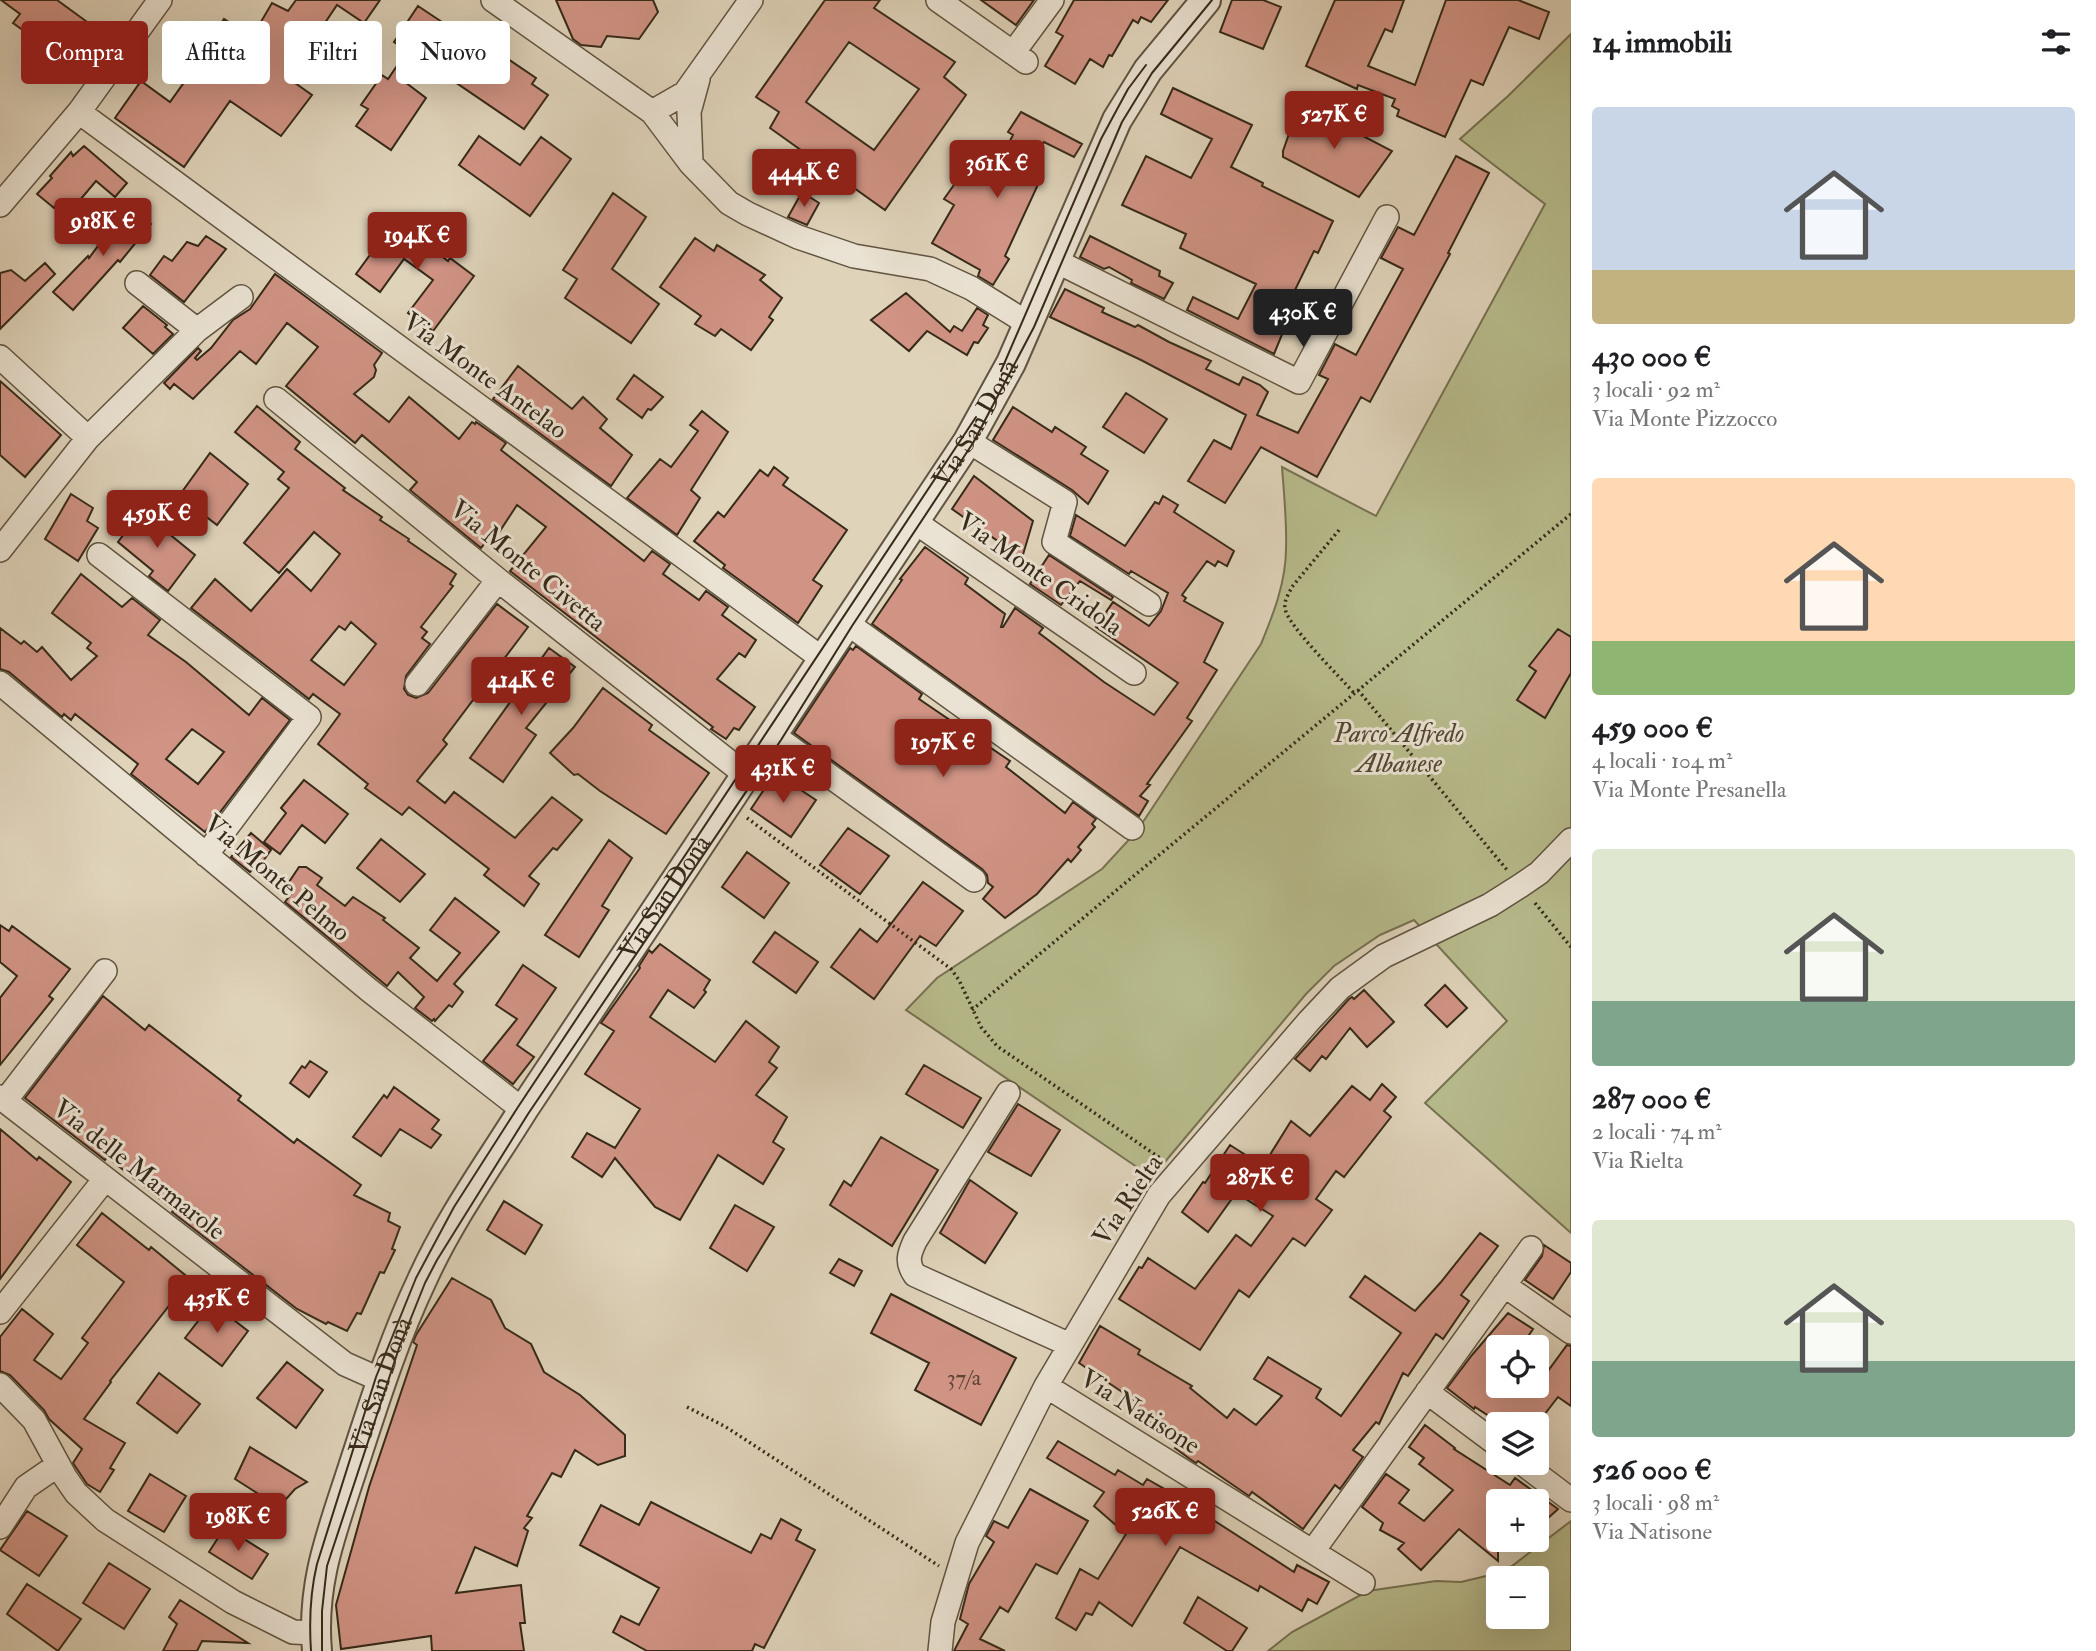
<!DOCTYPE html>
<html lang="it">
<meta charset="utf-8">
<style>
:root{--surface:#fff;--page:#f6f6f6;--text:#202124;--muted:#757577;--accent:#8f2418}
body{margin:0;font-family:"IM FELL Double Pica",serif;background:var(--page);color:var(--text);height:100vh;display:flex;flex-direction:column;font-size:26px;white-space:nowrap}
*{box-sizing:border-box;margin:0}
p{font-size:23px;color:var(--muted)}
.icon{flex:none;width:38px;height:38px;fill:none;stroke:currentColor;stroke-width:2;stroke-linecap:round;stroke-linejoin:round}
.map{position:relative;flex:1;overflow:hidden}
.sheet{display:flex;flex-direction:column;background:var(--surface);width:525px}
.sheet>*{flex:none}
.top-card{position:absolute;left:21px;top:21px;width:665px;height:63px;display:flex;gap:14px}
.fabs{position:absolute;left:1486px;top:1335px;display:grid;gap:14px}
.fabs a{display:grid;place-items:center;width:63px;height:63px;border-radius:7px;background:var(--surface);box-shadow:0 7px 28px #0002;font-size:35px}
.price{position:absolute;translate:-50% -60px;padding:0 16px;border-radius:7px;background:var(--accent);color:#fff;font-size:23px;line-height:46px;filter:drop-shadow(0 2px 4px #0008)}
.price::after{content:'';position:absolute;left:50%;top:42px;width:21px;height:16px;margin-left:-10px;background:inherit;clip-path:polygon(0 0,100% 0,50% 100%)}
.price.current{background:#222;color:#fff}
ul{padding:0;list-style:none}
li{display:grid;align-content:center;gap:14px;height:371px;padding:0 21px}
li span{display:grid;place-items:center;height:217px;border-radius:7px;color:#555}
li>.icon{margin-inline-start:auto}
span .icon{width:126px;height:126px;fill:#fffc;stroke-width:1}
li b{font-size:30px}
h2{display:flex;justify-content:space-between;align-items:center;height:84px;padding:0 21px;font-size:30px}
.tag{padding:0 24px;border-radius:7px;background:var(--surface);box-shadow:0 7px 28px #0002;font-size:24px;line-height:63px}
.tag.current{background:var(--accent);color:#fff}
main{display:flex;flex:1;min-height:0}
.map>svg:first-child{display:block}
.green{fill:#b7bb8c;stroke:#767252;stroke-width:2;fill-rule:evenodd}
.building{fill:#d09384;stroke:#362a19;stroke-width:2;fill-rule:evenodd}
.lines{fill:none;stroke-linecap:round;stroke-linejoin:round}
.minor-casing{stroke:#605441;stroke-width:26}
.tertiary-casing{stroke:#605441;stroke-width:32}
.path{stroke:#362a19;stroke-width:3.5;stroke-dasharray:2 3.5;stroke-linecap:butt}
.minor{stroke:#eae2d2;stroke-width:23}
.tertiary{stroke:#eae2d2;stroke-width:28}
.tram{stroke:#362a19;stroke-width:2}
.labels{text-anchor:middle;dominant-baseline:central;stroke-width:6;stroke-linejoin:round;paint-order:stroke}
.number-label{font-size:23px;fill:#5c4434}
.street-label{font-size:26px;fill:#362a19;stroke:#eae2d2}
.park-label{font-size:26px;font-style:italic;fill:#504730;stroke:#eae2d2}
</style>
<main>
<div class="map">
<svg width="1571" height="1651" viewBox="0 0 1571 1651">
<rect width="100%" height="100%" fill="#dfd3ba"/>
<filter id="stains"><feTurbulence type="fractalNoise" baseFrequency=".00286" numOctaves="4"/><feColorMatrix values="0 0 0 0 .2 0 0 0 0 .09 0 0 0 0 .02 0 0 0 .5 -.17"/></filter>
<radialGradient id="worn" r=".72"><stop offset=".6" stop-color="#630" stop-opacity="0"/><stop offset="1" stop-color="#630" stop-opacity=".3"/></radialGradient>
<path class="green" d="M1571 34V1233L1425 1103 1507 1021 1414 920 1380 935 1334 966 1306 994 1169 1157 1153 1178 906 1010 937 978 1102 869 1137 831 1261 644C1273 615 1286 582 1286 549 1287 522 1284 494 1282 467L1376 516 1545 204 1460 139 1508 96Z
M1571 1521V1651H1268L1292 1632 1368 1591 1436 1581 1461 1582 1486 1576 1512 1566ZM1498 1578H1536V1617H1498Z"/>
<path class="building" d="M1 0H57L94 27 70 64 13 23 20 14Z
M296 0H380L364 23 337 5 288 78 312 95 281 136 230 101 184 167 115 118 141 81 170 102 212 43 210 41 224 19 252 37 272 3 288 11Z
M556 0H653L658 12 639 39 607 36 601 47 581 45 573 39Z
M825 0H880L874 8 955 62 944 77 966 95 885 210 770 128 779 112 756 97ZM849 42 919 89 874 150 806 102Z
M981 0H1034L1016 25Z
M1074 0H1168L1151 22 1141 17 1138 23 1133 20 1112 56 1109 55 1103 67 1090 59 1075 84 1045 66 1063 36 1056 32Z
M1232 0H1263L1281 7 1263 49 1220 32Z
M1335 0H1404L1392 32 1385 29 1368 66 1415 85 1446 0H1518L1549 12 1539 39 1509 27 1483 85 1471 80 1445 137 1397 116 1399 110 1392 106 1395 99 1358 85 1357 89 1306 66Z
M418 6 502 62 505 57 536 78 532 84 548 95 524 129 421 59 405 82 426 98 391 150 356 126 368 109 361 105 382 75 388 79 407 51 394 42Z
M1173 88 1252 125 1231 167 1263 183 1262 186 1333 221 1318 253 1314 251 1276 329 1283 332 1274 354 1187 310 1193 297 1238 319 1256 284 1180 248 1186 234 1122 205 1146 156 1191 178 1212 139 1161 114Z
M1300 103 1392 151 1359 197 1283 157V151Z
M1021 112 1082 144 1074 157 1044 142 1026 172 1041 178 1005 256 1009 259 993 285 978 276 980 270 932 243 954 205 944 199 966 168 989 182 1013 135 1008 132Z
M479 136 520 165 541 137 571 159 530 216 459 165Z
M84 146 127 183 115 197 96 181 69 213 57 203 54 208 37 194 52 178 50 176 71 152 73 156Z
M1456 156 1489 173 1448 253 1450 254 1370 402 1361 397 1317 477 1261 447 1225 503 1188 481 1214 440 1231 449 1246 415 1141 360 1050 317 1065 289 1104 308 1102 312 1135 327 1138 325 1169 342 1211 361 1206 369 1239 385 1243 377 1260 385 1268 392 1257 415 1298 433 1328 379 1319 375 1335 344 1356 355 1403 269 1381 258 1398 227 1414 235Z
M802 192 819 203 807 225 788 217Z
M613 193 646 217 612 269 659 304 631 343 565 298 577 279 563 270Z
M128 206 151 224 120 262 118 260 73 310 53 292 88 256 89 258Z
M397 218 424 238 421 241 448 261 450 258 474 276 433 331 408 313 433 280 404 259 380 292 356 274Z
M206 236 226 249 184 302 150 275 164 256 172 261 187 242 198 246Z
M1090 236 1160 271 1159 276 1173 283 1164 299 1131 283 1132 280 1109 267 1104 269 1080 257Z
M695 238 714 251 717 245 765 275 760 280 782 298 769 317 773 320 751 350 721 329 715 336 695 324 701 316 660 287Z
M45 263 55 274 0 329V273L11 270 25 281Z
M275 274 382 353 374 365 376 370 374 377 354 394 389 422 409 397 459 439 472 422 475 424 476 422 506 443 501 450 644 561 652 551 670 564 663 574 699 600 706 591 728 607 722 615 756 640 745 657 739 653 717 679 755 707 739 730 734 728 726 739 711 729 713 727 510 571 546 527 517 505 496 537 491 535 481 548 410 490 417 482 362 435 355 443 286 386 318 347 287 323 256 364 240 351 193 399 174 384 170 389 164 383 198 348 201 351 195 358 197 360 211 348 233 320 250 309Z
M906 293 950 332 954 326 962 331 977 308 988 315 983 325 988 328 978 343 974 342 967 355 927 331 909 351 871 320Z
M143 306 167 325 165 327 173 334 153 354 123 328Z
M518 366 572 409 583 397 607 419 600 428 632 455 611 486 493 399Z
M634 375 663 397 651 410 648 409 642 418 617 399Z
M0 381 61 435 25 477 0 455Z
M1126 393 1167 419 1144 453 1103 427Z
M257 406 300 442 295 449 345 488 343 490 382 517 380 520 409 539 408 541 456 574 450 584 453 586 421 627 427 632 422 638 430 644 406 676 404 689 408 695 416 698 428 693 497 604 528 627 443 740 447 744 417 781 445 803 454 792 515 838 552 797 582 820 557 850 553 848 529 876 539 884 524 906 484 875 489 869 409 807 402 815 365 788 368 784 318 744 340 714 313 694 309 699 191 608 215 579 251 611 287 569 311 591 340 554 314 532 279 573 244 543 289 488 278 479 284 472 235 432ZM351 622 376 644 344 685 311 660 339 626 345 630Z
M1013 407 1052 432 1055 427 1086 447 1081 454 1108 471 1088 504 1072 490 993 440Z
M702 411 728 432 691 490 700 498 677 535 627 498 660 459 671 467 698 431 690 425Z
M210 453 248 484 217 525 179 496Z
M774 467 788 478 783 485 847 530 813 580 822 586 798 623 723 568 725 565 694 541 718 512 724 517 760 470 768 476Z
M974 476 1033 521 1022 558 952 509Z
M71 494 93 508 87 521 98 528 78 561 45 539Z
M1163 496 1178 505 1174 512 1234 551 1227 566 1218 561 1215 566 1207 561 1182 595 1186 598 1184 601 1223 623 1204 662 1217 670 1187 718 1192 721 1147 784 1150 785 1140 796 1148 801 1139 816 872 624 902 580 900 579 925 547 968 578 965 584 1005 614 1001 627H1003L1015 608 1043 628 1039 633 1104 682 1154 715 1178 683 1096 627 1113 602 1149 626 1161 611 1168 593 1131 571 1129 574 1070 536 1076 515 1125 546 1155 502 1159 504Z
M141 511 195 555 168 591 149 576 153 571 118 542Z
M1049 555 1113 597 1111 600 1080 581 1061 605 1030 584Z
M81 574 122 607 132 598 160 620 148 635 186 662 249 715 262 698 290 720 205 832 131 774 138 764 75 714 71 720 64 714 62 717 9 672 0 669V628L21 644 24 641 37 652 42 647 71 680 97 656 87 648 91 643 52 613ZM192 729 224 752 198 784 166 759Z
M1558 629 1571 637V673L1545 718 1517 700 1536 671 1529 666Z
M856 646 922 694 919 699 1010 761 1006 767 1065 813 1073 802 1096 819 1092 824 1095 827 1078 847 1081 850 1071 862 1068 859 1037 894 1005 918 983 899 993 887 988 883 987 875 982 869 794 733 850 648 853 650Z
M549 648 575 667 526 728 536 735 503 782 470 758Z
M603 688 652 725 649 730 709 773 666 834 600 791 578 774 574 775 550 753 573 728Z
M775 773 816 800 791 837 751 809Z
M304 780 348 814 325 843 302 825 280 854 264 842 286 813 281 808Z
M848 828 889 856 860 894 820 865Z
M251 833 271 850 261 864 258 862 250 872 231 857Z
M381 839 425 874 400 902 357 868Z
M609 840 632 858 602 906 609 910 579 957 545 935Z
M747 852 789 883 764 918 722 887Z
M299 867H306L322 878 317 885 345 906 353 897 385 918 383 920 419 948 410 958 437 981 460 953 430 930 455 898 499 932 454 984 463 992 452 1007 449 1005 435 1021 434 1019 432 1021 415 1008 424 997 398 972 387 986 285 902 294 890 287 885Z
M923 882 963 911 936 946 920 936 874 999 831 967 860 929 877 942Z
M0 925 9 931 12 926 70 969 49 996 53 999 0 1065V998L17 976 0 962Z
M775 932 818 962 796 993 753 962Z
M660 944 710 980 704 990 706 992 694 1008 668 990 650 1017 715 1062 746 1021 779 1047 769 1062 777 1068 756 1095 787 1117 773 1142 784 1149 763 1184 718 1155 680 1220 655 1207 615 1158 602 1177 572 1157 587 1133 615 1148 640 1109 585 1074 614 1031 601 1023 640 968 639 966 649 950 652 953Z
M523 965 556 988 517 1045 534 1057 513 1084 483 1061 517 1019 496 1005Z
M1445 985 1467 1008 1447 1027 1425 1005Z
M1364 990 1394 1022 1367 1047 1350 1028 1326 1059 1322 1056 1310 1071 1295 1059 1349 999 1352 997 1354 999Z
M103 996 145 1030 149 1025 241 1096 238 1100 294 1143 297 1139 361 1185 354 1195 390 1213 388 1221 400 1227 392 1249 395 1250 384 1273 380 1272 361 1314 357 1313 347 1331 328 1322 326 1324 297 1309 172 1212 174 1210 107 1157 105 1160 25 1098Z
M310 1061 327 1072 309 1097 290 1083 302 1066 305 1068Z
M924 1065 981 1098 963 1128 906 1094Z
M1382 1084 1396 1097 1384 1111 1391 1117 1344 1177 1336 1171 1316 1199 1332 1210 1305 1246 1293 1238 1249 1297 1239 1290 1200 1350 1119 1299 1139 1267 1142 1268 1148 1258 1195 1289 1236 1235 1251 1246 1273 1216 1236 1193 1208 1232 1182 1212 1203 1182 1205 1183 1230 1145 1263 1166 1291 1121 1310 1136 1352 1086 1370 1100Z
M394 1087 439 1120 432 1129 441 1135 431 1148 400 1129 381 1156 353 1137 384 1095 387 1098Z
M1018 1104 1060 1130 1031 1176 988 1152Z
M0 1129 37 1160 39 1157 71 1182 0 1279Z
M881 1137 938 1170 892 1246 830 1205 844 1181 851 1186Z
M970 1180 1017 1213 985 1263 940 1233Z
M504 1201 542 1225 525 1254 487 1230Z
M735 1205 774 1227 747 1271 710 1248Z
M102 1213 149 1250 151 1247 190 1279 110 1381 111 1382 84 1419 125 1443 110 1468 114 1470 100 1492 87 1484 73 1463 82 1449 49 1419 44 1410 10 1375 0 1371V1337L22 1309 53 1334 34 1360 61 1379 88 1343 82 1338 124 1282 77 1245Z
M1480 1233 1498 1246 1461 1295 1469 1301 1443 1339 1436 1334 1408 1376 1403 1373 1379 1424 1376 1422 1353 1450 1363 1457 1340 1489 1335 1485 1303 1529 1252 1492 1249 1496 1198 1461 1196 1463 1190 1459 1175 1448 1179 1443 1148 1426 1150 1422 1132 1410 1137 1402 1079 1363 1100 1326 1140 1350 1138 1354 1192 1386 1190 1388 1227 1418 1234 1409 1256 1425 1282 1396 1254 1379 1268 1357 1321 1389 1316 1398 1341 1416 1401 1333 1350 1297 1365 1276 1415 1311 1441 1282Z
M1544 1245 1571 1263V1272L1553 1299 1525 1280 1542 1256Z
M839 1259 862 1271 854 1286 830 1273Z
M452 1278 491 1300 505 1328 531 1344 544 1372 580 1395 625 1435V1456L598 1465 575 1450 561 1477 552 1473 527 1516 532 1518 524 1528 528 1531 517 1566 475 1547 456 1593 521 1585 525 1623H520L524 1651H432L431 1636 341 1649 336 1605 369 1487 417 1345 413 1342 416 1335Z
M891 1294 1016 1358 981 1425 915 1390 929 1363 871 1333Z
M212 1303 248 1331 222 1366 185 1338Z
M1508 1313 1533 1329 1520 1348H1498V1386H1513L1529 1397 1567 1345 1571 1346V1406L1558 1397 1537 1424H1501L1475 1407 1474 1409 1447 1388 1472 1355Z
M287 1362 323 1390 296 1428 257 1398Z
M159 1373 200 1404 177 1433 137 1403Z
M1425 1425 1455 1448 1454 1449 1510 1485 1515 1478 1558 1509 1536 1529V1502H1498V1561L1459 1529 1421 1570 1398 1549 1404 1543 1380 1530 1383 1523 1362 1507 1386 1474 1409 1490 1399 1503 1424 1521 1453 1490 1419 1464 1424 1458 1409 1447Z
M1058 1441 1115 1475 1118 1470 1143 1485 1147 1479 1173 1494 1171 1498 1204 1520 1207 1516 1294 1572 1297 1565 1329 1582 1317 1604 1308 1599 1302 1611 1260 1586 1258 1591 1180 1547 1132 1626 1099 1602 1092 1615 1086 1613 1076 1630 1056 1618 1080 1569 1098 1579 1126 1534 1094 1506 1104 1492 1047 1458Z
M250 1447 307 1482 295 1489 279 1507 235 1479Z
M150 1474 186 1496 164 1532 128 1511Z
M1030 1489 1088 1521 1057 1574 1036 1564 1008 1612 1000 1607 980 1639 1005 1651H954L968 1624 960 1619 969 1584 994 1542 986 1536 994 1521 1008 1528Z
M651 1502 751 1553 761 1534 771 1539 781 1519 801 1530 796 1540 815 1550 764 1648 755 1644 752 1651H647L613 1632 621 1616 639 1625 659 1588 580 1545 601 1505 639 1525Z
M27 1511 67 1536 39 1576 0 1550Z
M225 1527 268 1554 252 1579 209 1552Z
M109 1563 150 1589 124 1629 83 1603Z
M27 1584 81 1619 58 1651 7 1614Z
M1198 1597 1247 1628 1232 1651H1227L1184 1623Z
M180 1600 248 1643 202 1641 197 1651H163L177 1624 169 1617Z"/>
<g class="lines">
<defs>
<path id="minor" d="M493 0 652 112 691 164 729 203 748 214 798 237 854 256 930 269 971 288 1029 324
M938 0 1026 62
M1013 53 1052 0
M79 112 824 660
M652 112 685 93 751 0
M691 162 689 112 698 79
M0 205 79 112 160 0
M1056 261 1299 382 1387 217
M137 283 197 330
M0 357 88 438 0 550
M276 399 498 580 746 775
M88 438 197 330 241 297
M968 441 1065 502 1054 542 1149 604
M915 522 1134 673
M99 555 309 717 206 855
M847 623 1132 828
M0 683 369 990 523 1110
M417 684 498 580
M773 735 974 880
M1008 1093 915 1241C909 1254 906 1262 915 1275L1070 1345
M0 1097 345 1364 381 1380
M5 1101 105 971
M1504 1285 1571 1332
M0 1312 105 1179
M0 1385 34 1420 65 1477 76 1493 105 1520 233 1602 293 1632 315 1633
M1046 1386 1363 1583
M1427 1392 1498 1445
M1522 1463 1571 1500
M0 1527 26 1487 58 1465
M1313 1551 1531 1248
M940 1651 943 1622 967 1543 1046 1386 1159 1195 1309 1021 1340 988 1384 956 1490 905 1520 886 1539 873 1571 840"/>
<g id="tertiary">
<path id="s1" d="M317 1651C311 1583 332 1532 352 1470 373 1406 393 1341 422 1280 449 1220 488 1166 523 1110L968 441 1011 363 1117 120 1148 70 1206 0"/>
</g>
</defs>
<use href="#minor" class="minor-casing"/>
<use href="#tertiary" class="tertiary-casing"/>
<path class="path" d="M1339 530 1292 587C1289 593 1284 600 1285 608 1286 624 1341 678 1354 693
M1358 690 1507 870
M747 818 951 969 959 980 981 1027 997 1046 1163 1160
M1535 903 1571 947
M972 1010 1571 514
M687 1407 726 1427 939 1566"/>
<use href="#minor" class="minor"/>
<use href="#tertiary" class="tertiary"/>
<path class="tram" d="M1001 371 1101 139 1128 89 1146 65
M311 1651C309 1621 310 1593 317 1564L376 1377 416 1278 454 1207 518 1107 976 417
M322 1651V1611L327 1566 399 1348 425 1283 437 1260 528 1114 781 740 852 626 973 443 1034 327 1122 122 1152 73 1212 0"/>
</g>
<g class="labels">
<g class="number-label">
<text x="964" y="1377">37/a</text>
</g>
<g class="street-label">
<text transform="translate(485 376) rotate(36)">Via Monte Antelao</text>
<text stroke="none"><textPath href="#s1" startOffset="1409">Via San Donà</textPath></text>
<text transform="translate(528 566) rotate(39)">Via Monte Civetta</text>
<text transform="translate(1040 574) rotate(35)">Via Monte Cridola</text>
<text transform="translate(277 878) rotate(40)">Via Monte Pelmo</text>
<text stroke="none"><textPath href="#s1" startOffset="842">Via San Donà</textPath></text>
<text transform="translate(139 1170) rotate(38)">Via delle Marmarole</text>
<text transform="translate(1128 1200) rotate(-56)">Via Rielta</text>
<text stroke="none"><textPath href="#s1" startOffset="275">Via San Donà</textPath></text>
<text transform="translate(1140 1412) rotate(32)">Via Natisone</text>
</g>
<g class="park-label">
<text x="1399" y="734">Parco Alfredo<tspan x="1399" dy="30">Albanese</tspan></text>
</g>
</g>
<rect width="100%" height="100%" filter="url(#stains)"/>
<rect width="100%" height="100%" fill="url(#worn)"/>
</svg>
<div class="fabs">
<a><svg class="icon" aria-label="locate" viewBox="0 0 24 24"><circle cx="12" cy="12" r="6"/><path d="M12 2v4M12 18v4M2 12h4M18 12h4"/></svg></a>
<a><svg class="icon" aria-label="layers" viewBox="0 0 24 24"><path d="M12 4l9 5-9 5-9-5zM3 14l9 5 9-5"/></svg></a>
<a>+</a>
<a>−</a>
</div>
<b class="price" style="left:1334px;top:151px">527K €</b>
<b class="price" style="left:997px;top:200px">361K €</b>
<b class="price" style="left:804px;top:209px">444K €</b>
<b class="price" style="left:103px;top:258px">918K €</b>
<b class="price" style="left:417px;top:272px">194K €</b>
<b class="price current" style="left:1303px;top:349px">430K €</b>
<b class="price" style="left:157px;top:550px">459K €</b>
<b class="price" style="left:521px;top:717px">414K €</b>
<b class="price" style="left:943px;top:779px">197K €</b>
<b class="price" style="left:783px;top:805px">431K €</b>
<b class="price" style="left:1260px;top:1214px">287K €</b>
<b class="price" style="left:217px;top:1335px">435K €</b>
<b class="price" style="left:1165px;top:1548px">526K €</b>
<b class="price" style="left:238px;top:1553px">198K €</b>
<div class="top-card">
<a class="tag current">Compra</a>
<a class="tag">Affitta</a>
<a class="tag">Filtri</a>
<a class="tag">Nuovo</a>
</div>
</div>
<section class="sheet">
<h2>14 immobili<svg class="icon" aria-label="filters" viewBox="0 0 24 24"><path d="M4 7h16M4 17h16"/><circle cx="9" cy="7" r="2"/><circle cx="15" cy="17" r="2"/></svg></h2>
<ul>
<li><span style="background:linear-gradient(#c9d6e8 75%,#c2b280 0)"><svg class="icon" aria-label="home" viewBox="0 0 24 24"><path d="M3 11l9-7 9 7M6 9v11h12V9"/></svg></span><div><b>430 000 €</b><p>3 locali · 92 m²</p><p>Via Monte Pizzocco</p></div></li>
<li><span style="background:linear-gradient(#ffd9b3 75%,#8fb573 0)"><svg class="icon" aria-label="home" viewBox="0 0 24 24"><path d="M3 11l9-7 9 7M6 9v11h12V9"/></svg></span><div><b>459 000 €</b><p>4 locali · 104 m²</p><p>Via Monte Presanella</p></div></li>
<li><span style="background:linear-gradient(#dfe7d0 70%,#7fa58c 0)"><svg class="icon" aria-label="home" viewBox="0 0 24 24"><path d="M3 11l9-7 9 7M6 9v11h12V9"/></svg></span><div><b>287 000 €</b><p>2 locali · 74 m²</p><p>Via Rielta</p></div></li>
<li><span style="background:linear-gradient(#dfe7d0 65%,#7fa58c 0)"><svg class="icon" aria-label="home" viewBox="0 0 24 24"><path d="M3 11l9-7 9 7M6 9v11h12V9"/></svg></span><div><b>526 000 €</b><p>3 locali · 98 m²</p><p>Via Natisone</p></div></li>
</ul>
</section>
</main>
